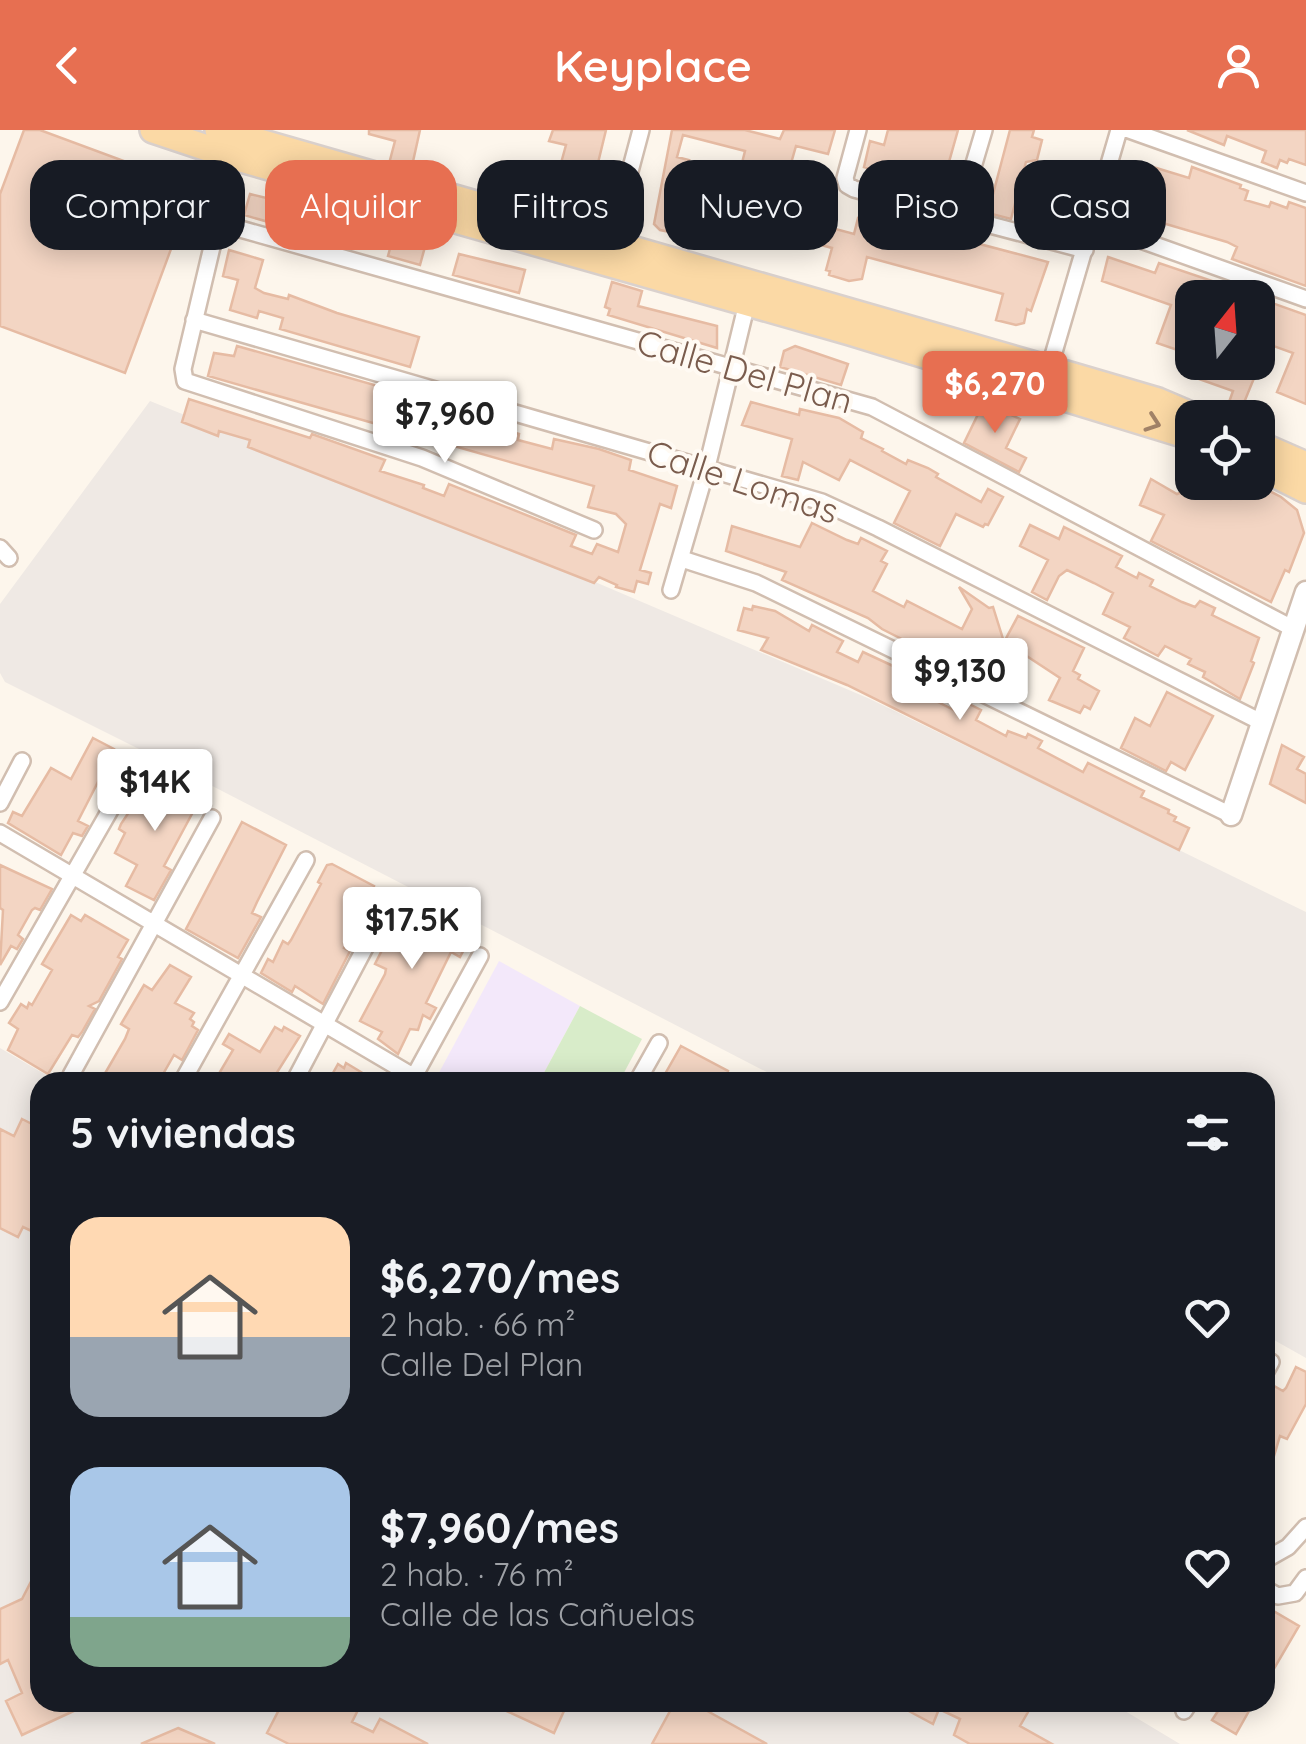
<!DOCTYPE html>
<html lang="es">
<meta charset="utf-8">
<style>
:root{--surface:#171b24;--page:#20242c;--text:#f1f3f6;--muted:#9ea1a6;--accent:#e76f51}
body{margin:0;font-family:Quicksand,sans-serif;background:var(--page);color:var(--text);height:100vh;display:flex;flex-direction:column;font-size:38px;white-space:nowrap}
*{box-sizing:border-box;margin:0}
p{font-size:32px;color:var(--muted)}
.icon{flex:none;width:55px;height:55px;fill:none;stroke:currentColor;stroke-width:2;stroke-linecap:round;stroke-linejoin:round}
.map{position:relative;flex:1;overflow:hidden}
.details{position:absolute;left:30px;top:942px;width:1245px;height:640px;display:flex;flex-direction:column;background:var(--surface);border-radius:30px;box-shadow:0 5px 25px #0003}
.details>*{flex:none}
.hud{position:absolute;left:30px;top:30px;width:1248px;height:90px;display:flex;gap:20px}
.needle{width:65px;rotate:17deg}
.fabs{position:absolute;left:1175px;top:150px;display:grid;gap:20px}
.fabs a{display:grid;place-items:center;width:100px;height:100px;border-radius:20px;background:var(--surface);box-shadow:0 5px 25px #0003;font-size:50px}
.price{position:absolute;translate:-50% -85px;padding:0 22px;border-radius:10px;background:#fff;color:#222;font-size:32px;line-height:65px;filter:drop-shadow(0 2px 5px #0008)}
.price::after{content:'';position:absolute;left:50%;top:60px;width:30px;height:22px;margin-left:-15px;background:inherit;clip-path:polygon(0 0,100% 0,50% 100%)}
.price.selected{background:var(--accent);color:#fff}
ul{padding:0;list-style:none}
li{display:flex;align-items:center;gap:30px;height:250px;padding:0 40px}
li span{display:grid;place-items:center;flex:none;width:280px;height:200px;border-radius:30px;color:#555}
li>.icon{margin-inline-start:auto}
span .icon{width:120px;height:120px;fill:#fffc;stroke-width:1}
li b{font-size:42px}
h2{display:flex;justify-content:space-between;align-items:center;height:120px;padding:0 40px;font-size:42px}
.pill{padding:0 35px;border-radius:30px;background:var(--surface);box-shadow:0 5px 25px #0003;font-size:35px;line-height:90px}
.pill.selected{background:var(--accent);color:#fff}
header{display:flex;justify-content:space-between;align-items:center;height:130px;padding:0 40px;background:var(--accent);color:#fff;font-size:45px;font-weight:600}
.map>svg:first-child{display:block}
.industrial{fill:#efe9e4}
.education{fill:#f3e8fa}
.green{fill:#d8ecc9}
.building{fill:#f3d5c3;stroke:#e6bba3;stroke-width:2.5;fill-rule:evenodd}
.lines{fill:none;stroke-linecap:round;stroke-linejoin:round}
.minor-casing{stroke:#d1beb0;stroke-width:20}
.tertiary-casing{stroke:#d1beb0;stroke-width:25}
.primary-casing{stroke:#dad1cd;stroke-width:30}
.minor{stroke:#fff;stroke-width:15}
.tertiary{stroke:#fff;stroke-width:20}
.primary{stroke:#fbd9a5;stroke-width:25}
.oneway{stroke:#a18267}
.labels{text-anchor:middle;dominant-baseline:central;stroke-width:8;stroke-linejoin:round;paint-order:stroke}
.street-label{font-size:35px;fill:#7a5c4d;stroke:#fffaf3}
</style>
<header><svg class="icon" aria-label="back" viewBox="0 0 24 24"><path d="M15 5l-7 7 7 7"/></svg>Keyplace<svg class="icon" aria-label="person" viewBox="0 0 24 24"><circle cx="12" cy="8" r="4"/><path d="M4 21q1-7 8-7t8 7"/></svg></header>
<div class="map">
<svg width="1306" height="1614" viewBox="0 0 1306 1614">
<rect width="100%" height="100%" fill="#fdf6ec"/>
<path class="industrial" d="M150 271 527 423 870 569 1306 782V1228L1265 1205V952H786L189 644 5 552 0 543V474Z
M0 918 58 952H40V1572H1110L1180 1614H0Z"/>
<path class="education" d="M499 831 580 876 539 952H434Z"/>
<path class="green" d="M580 876 642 909 619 952H539Z"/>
<path class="building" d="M24 0H40L194 57 125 243 0 196V64Z
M369 0H420L412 36 390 30 395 11 369 4Z
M553 0H606L597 37 601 39 596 60 590 64 555 55 566 15 549 11Z
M672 0H745L780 9 784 0H835L828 24 796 16 788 44 822 55 809 92 854 104 858 88 864 90 866 84 1048 132 1031 181 1027 179 1024 193 1016 195 996 190 1003 164 867 127 862 149 849 151 829 145 830 141 826 140 832 118 688 79 680 104 660 100 654 94ZM683 5 745 21 739 45 722 39 720 46 694 39V37L687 35 689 30 677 27Z
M888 0H958L949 32 962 36 954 61 864 37 870 11 884 15Z
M1010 0H1034L1032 7 1042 10 1037 30 1026 32 1011 89 988 83Z
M1187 0H1306V35L1289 29 1287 33 1280 30 1277 38 1262 32 1266 21 1227 6 1224 15Z
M1140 33 1189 48 1192 37 1241 55 1240 58 1248 61 1245 70 1269 77 1271 72 1287 78 1289 72 1306 78V156L1232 129 1237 117 1227 112 1139 86 1136 94 1118 88 1131 42Z
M250 64 312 79 315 67 331 72 321 107 244 85Z
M394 104 426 113 420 135 388 126Z
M229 120 263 130 255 158 264 163 288 169 289 165 337 183 419 207 410 237 280 199 283 188 259 181 257 188 230 180 238 150 223 146Z
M459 124 525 140 519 163 453 145Z
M1108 127 1155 143 1159 133 1221 154 1216 168H1192V225L1157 213 1171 175 1102 151Z
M612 152 642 161 638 176 717 196V218L608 185 610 179 605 177Z
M1258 168 1306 185V274L1277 262 1293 223 1268 214 1241 280 1228 275 1233 261 1199 249 1206 232H1258Z
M237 216 385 258 381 270 431 285 435 272 467 282 463 294 474 297 497 303 505 300 519 304 518 310 552 319 554 309 599 319 631 330 629 340 677 356 671 378 660 374 640 440 651 443 648 454 637 451 634 462 616 457 617 455 599 447 594 453 248 317 250 310 219 301 218 306 182 292 189 269 310 308 312 304 385 330 380 341 424 355 423 358 444 366 449 354 576 405 571 416 592 424 597 414 618 422 626 394 616 384 588 377 594 356 208 246 214 223 234 226Z
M795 216 848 234 841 255 780 237 784 221Z
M751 272 799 285 800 279 839 288 863 302 861 308 883 319 882 321 906 334 908 330 928 338 938 344 936 347 981 372 988 359 1003 367 988 395 985 394 983 397 956 384 940 416 894 393 910 361 850 330 839 350 803 332 798 350 782 346 792 309 742 295Z
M984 272 1020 289 1006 318 1026 328 1019 342 964 313Z
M1151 349 1177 364 1197 356 1219 367 1231 369 1256 354 1281 367 1297 380 1304 403 1289 442 1285 440 1271 472 1151 411 1164 385 1140 375Z
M812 393 847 410 858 414 861 408 887 421 881 431 887 434 873 461 904 477 907 471 962 499 972 479 959 457 989 478 993 477 1004 512 1018 486 1084 518 1073 541 1080 545 1078 549 1099 561 1090 579 1084 576 1080 583 1049 570 1060 548 1016 519 1014 524 998 517 988 538 982 535 975 546 882 499 868 488 782 450 786 442 726 421 732 396 800 417Z
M1030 395 1059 409 1064 397 1122 426 1116 437 1137 448 1139 443 1153 450 1150 456 1182 472 1195 477 1200 471 1215 478 1212 485 1259 508 1251 531 1254 533 1240 569 1203 547 1205 542 1188 534 1191 529 1165 516 1158 526 1124 508 1130 497 1103 484 1113 463 1094 453 1067 440 1059 446 1047 470 1032 462 1048 430 1020 416Z
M753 476 775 481 809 501 812 495 843 511 837 522 858 532 863 522 906 542 920 549 914 560 960 583 965 572 981 580 976 590 1006 606 1008 601 1026 608 1028 604 1042 611 1038 618 1083 642 1088 633 1144 661 1141 667 1169 680 1168 683 1176 687 1174 691 1189 698 1179 720 847 555 761 520 768 508 738 500 744 478 752 480Z
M1167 562 1213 586 1185 640 1171 632 1166 641 1121 618 1135 588 1150 596Z
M93 608 114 619 109 630 119 635 114 645 108 643 103 652 99 650 78 691 88 696 82 706 73 703 61 725 8 693 13 682 22 686 51 638 71 649Z
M1282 615 1304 627 1297 639 1306 644V673L1270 654Z
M156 646 170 653 172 651 200 669 164 736 171 740 154 770 126 756 137 735 115 723 125 703 119 699 121 694 137 670 142 673Z
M242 692 286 715 257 772 252 783 261 787 238 828 186 799Z
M332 734 374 756 365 777 372 781 366 791 360 787 344 818 350 821 323 874 295 856 292 862 261 843 268 829 273 832 283 811 288 814 291 810 321 754 318 752 327 735Z
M0 735 52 759 40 780 35 778 32 780 18 805 23 809 17 819 11 816 0 835 3 780 0 778Z
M407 771 429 783 431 778 465 795 460 805 469 810 460 827 451 822 426 873 436 878 430 889 423 885 418 900 410 899 398 924 378 909 382 902 360 891 385 844 386 839 375 834Z
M71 785 81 791 85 785 128 810 118 827 122 829 99 871 89 876 95 879 82 902 78 907 72 905 48 944 8 920 18 899 9 893 21 874 27 878 29 873 32 875 52 840 42 834Z
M170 835 191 847 175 873 194 883 190 889 194 892 192 896 198 900 182 930 174 925 159 951 100 952 125 909 129 899 121 894 127 884 144 855 152 860Z
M275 897 282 901 284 897 300 906 271 952H214L233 920 223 914 229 904 260 922Z
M681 916 728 941 725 952H670L673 949 665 944Z
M346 933 356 939 377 952H328L338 934 344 938Z
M22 989 40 998V1105L23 1097 18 1107 0 1098V999L14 1006Z
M1296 1237 1306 1242V1274L1287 1309 1280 1306 1268 1346 1265 1345V1273L1274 1256 1283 1261 1286 1258Z
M40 1434V1572H93L22 1605 6 1571 22 1563 8 1530 0 1534V1479L22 1469Z
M1265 1476 1299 1496 1265 1554Z
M283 1572H348L359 1578 352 1592 373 1602 380 1589 428 1614H289L267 1603Z
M487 1572H568L554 1603Z
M675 1572H691L767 1614H652Z
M892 1572H1010L1028 1582 1020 1596 1052 1614H970L954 1605 960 1589 939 1579 933 1594Z
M1205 1572H1254L1236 1604 1212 1590 1218 1581Z
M178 1598 215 1614H141Z"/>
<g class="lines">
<defs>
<path id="minor" d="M858 0 845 48 847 55 854 59 1085 120
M1129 0 1306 63
M235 20 183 239 185 251 422 328 594 400
M959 84 984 0
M219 93 872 277 1292 498
M1093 93 1306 169
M609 120 641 0
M194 190 822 372 878 398 1261 592
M1047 246 1119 0
M0 418 9 428
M682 429 756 453 1231 685
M671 460 707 337 748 169
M0 673 22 631
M0 703 423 952
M0 872 133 640
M71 945 212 688
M182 952 306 730
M294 952 387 776
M411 952 480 826
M637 952 659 913
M1265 1243 1271 1232
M1265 1430 1288 1417 1306 1397
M1265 1459 1278 1466 1295 1463 1306 1448
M1184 1581 1190 1572"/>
<path id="tertiary" d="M1231 685 1306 462"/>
<path id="primary" d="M153 0 234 27 850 202 1192 307
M218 0 1049 239 1158 271 1198 288
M1258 314 1306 335
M1258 336 1306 360"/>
</defs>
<use href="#minor" class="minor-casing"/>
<use href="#tertiary" class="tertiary-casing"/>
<use href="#primary" class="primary-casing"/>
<use href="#minor" class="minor"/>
<use href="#tertiary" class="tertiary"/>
<use href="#primary" class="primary"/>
</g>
<defs><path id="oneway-chevron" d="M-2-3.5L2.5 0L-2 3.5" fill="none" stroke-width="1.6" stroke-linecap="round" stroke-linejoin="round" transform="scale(2.5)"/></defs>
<use class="oneway" href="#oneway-chevron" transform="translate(1153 293) rotate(19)"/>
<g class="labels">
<g class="street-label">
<text transform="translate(745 241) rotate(16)">Calle Del Plan</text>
<text transform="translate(743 351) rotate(18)">Calle Lomas</text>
</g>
</g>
</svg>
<div class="fabs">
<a><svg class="needle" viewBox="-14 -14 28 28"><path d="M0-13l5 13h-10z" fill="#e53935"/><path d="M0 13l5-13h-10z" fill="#9ea1a6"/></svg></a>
<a><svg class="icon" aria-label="locate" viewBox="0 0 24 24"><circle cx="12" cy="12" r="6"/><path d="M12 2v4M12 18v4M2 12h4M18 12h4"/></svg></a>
</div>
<b class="price selected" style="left:995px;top:306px">$6,270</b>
<b class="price" style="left:445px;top:336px">$7,960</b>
<b class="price" style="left:960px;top:593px">$9,130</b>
<b class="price" style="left:155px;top:704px">$14K</b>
<b class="price" style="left:412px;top:842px">$17.5K</b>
<div class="hud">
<a class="pill">Comprar</a>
<a class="pill selected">Alquilar</a>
<a class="pill">Filtros</a>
<a class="pill">Nuevo</a>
<a class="pill">Piso</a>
<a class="pill">Casa</a>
</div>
<section class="details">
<h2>5 viviendas<svg class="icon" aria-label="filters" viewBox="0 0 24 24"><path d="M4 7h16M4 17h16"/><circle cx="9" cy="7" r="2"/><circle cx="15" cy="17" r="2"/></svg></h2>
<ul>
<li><span style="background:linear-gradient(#ffd9b3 60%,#9aa5b1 0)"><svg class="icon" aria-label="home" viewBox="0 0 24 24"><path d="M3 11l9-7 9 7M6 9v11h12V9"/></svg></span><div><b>$6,270/mes</b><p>2 hab. · 66 m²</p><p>Calle Del Plan</p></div><svg class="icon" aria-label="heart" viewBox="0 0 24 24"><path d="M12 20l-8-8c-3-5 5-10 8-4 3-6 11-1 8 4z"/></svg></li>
<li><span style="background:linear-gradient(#a9c7e8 75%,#7fa58c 0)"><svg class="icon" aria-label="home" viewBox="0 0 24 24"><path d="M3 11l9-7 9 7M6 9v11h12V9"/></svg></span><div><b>$7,960/mes</b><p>2 hab. · 76 m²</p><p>Calle de las Cañuelas</p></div><svg class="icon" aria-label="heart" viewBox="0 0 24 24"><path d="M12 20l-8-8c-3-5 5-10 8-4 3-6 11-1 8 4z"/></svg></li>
</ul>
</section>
</div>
